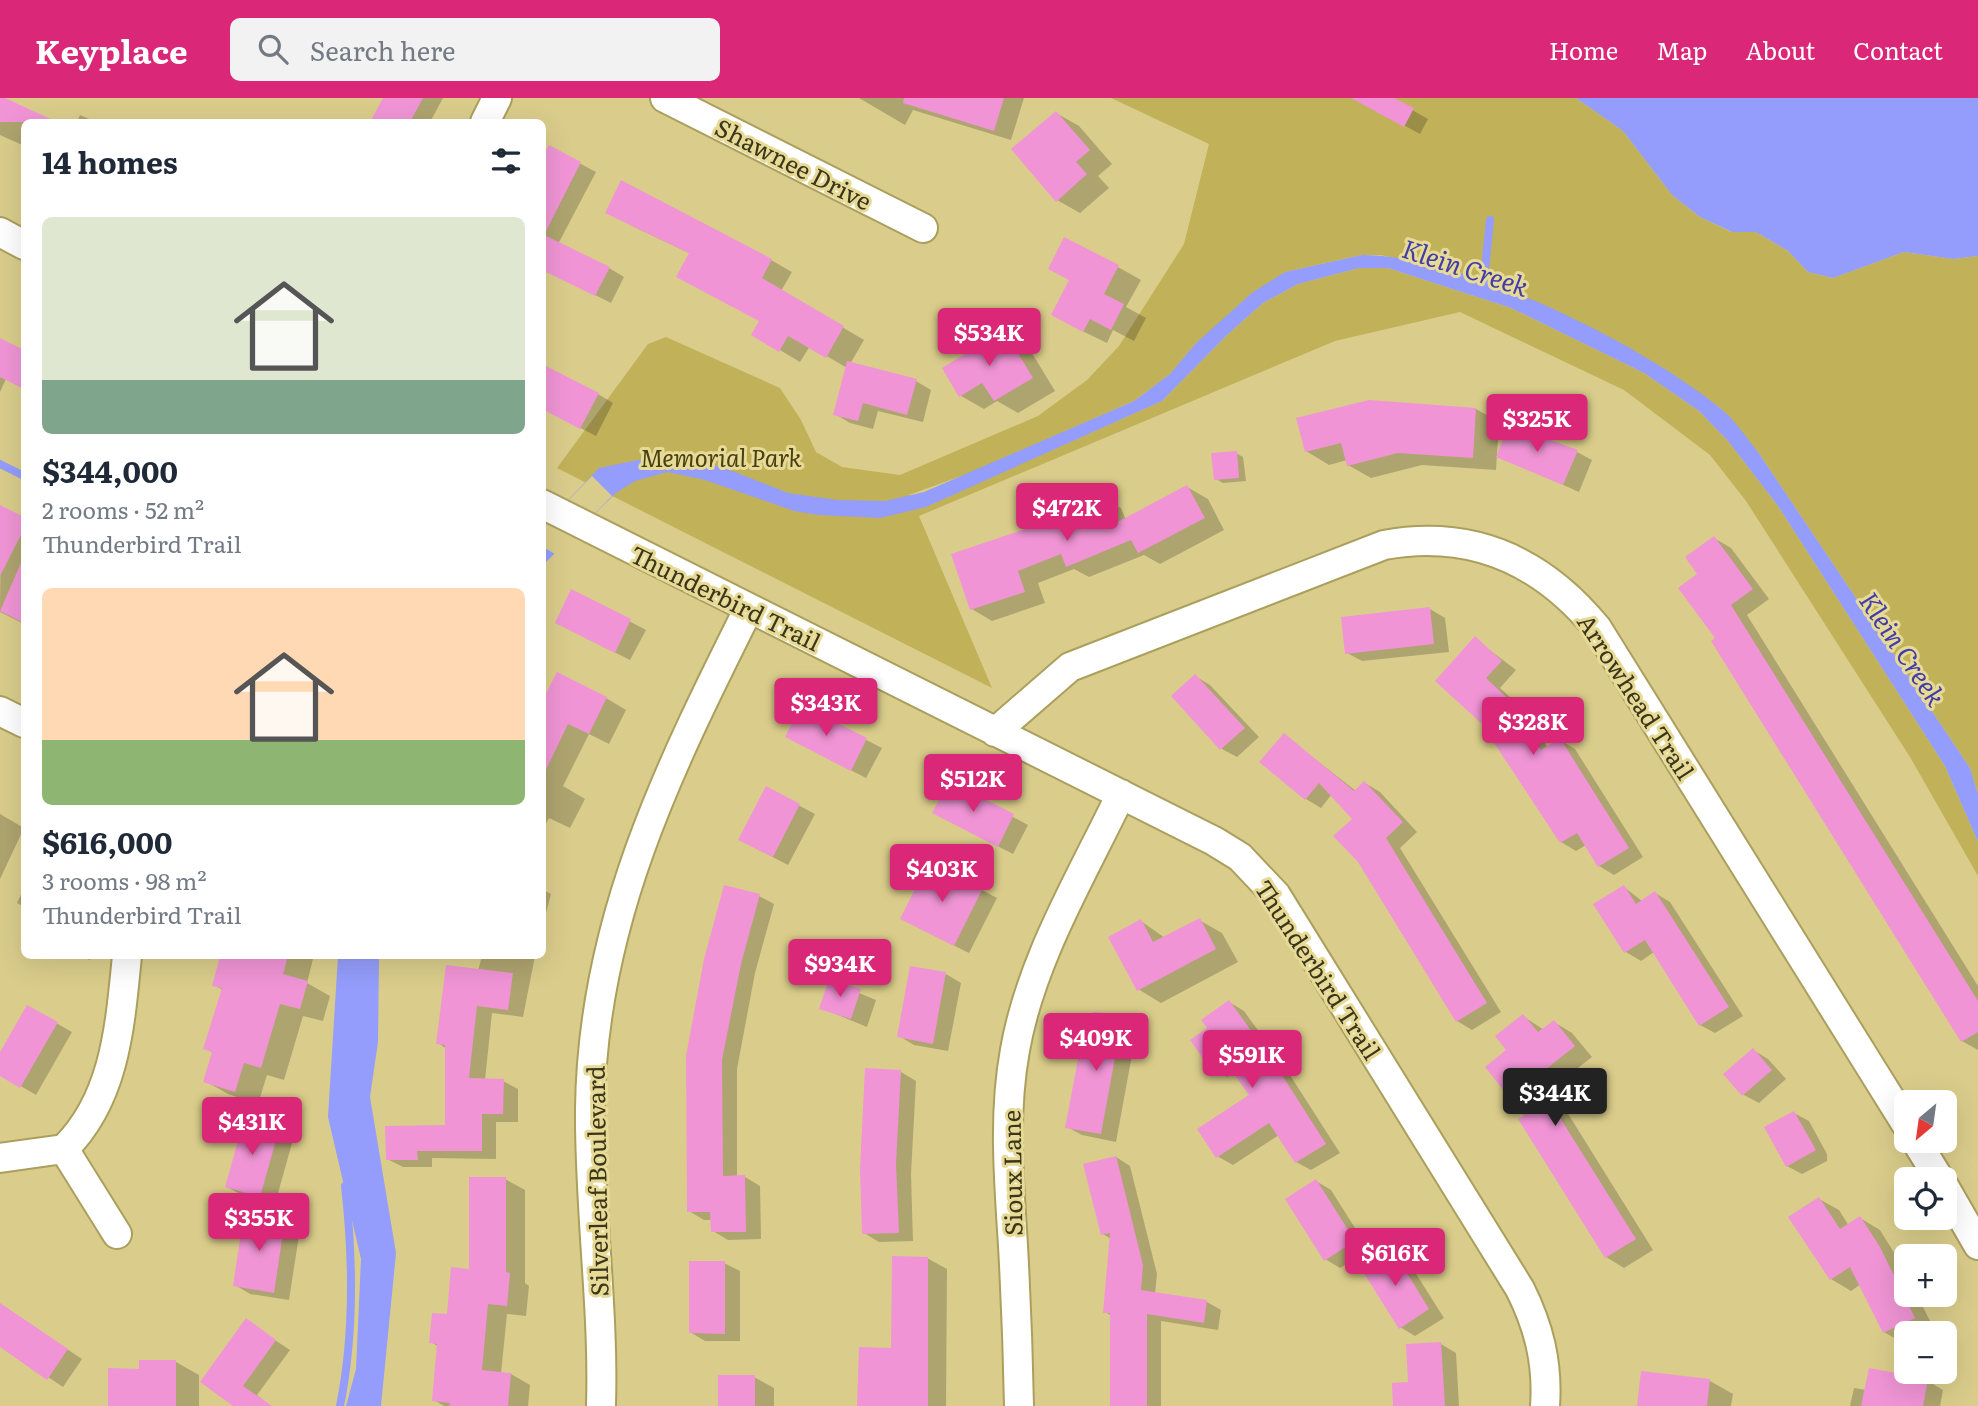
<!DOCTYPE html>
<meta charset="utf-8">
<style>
:root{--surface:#fff;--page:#f2f2f3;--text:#1f2937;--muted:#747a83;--accent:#db2777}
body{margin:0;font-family:Literata,serif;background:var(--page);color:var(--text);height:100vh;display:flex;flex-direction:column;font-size:26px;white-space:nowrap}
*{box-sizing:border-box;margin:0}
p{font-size:23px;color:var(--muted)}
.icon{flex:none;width:38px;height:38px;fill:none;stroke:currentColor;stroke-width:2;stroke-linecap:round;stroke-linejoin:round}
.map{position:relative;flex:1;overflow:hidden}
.drawer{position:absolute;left:21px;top:21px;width:525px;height:840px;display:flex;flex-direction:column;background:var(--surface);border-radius:10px;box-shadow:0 7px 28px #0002}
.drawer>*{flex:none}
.needle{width:46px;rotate:209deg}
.tools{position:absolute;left:1894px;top:992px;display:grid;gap:14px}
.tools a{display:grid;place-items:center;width:63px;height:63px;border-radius:10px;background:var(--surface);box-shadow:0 7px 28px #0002;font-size:35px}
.price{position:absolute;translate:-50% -60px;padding:0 16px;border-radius:7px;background:var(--accent);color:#fff;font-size:23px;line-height:46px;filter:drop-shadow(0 2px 4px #0008)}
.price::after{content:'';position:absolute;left:50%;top:42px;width:21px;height:16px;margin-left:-10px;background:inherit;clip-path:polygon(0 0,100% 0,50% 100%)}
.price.selected{background:#222;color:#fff}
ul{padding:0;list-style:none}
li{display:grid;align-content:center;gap:14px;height:371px;padding:0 21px}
li span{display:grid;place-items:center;height:217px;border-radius:10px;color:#555}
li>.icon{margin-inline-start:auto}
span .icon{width:126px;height:126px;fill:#fffc;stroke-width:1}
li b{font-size:30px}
h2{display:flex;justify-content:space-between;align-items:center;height:84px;padding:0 21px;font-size:30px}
header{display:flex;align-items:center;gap:42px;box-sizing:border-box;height:98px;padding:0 35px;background:var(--accent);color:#fff}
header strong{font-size:33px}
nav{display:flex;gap:38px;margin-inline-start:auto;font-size:24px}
.search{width:490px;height:63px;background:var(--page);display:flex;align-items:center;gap:18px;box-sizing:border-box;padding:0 24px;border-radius:10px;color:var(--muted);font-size:26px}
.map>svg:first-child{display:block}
.green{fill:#c1b159}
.water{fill:#949dfb}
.pier{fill:#dacd8b}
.shadow{fill:#0003}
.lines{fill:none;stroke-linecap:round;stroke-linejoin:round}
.stream{stroke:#949dfb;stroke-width:8}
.building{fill:#f094d5}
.minor-casing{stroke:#ab9f5e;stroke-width:32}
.minor{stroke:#fff;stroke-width:28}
.labels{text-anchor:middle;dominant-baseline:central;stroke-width:6;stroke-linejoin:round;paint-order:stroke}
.street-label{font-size:24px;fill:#3b361a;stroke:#e7da97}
.park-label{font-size:24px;font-style:italic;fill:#494010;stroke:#e7da97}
.water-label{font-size:26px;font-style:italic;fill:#413ca7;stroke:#e7da97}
</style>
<header>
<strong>Keyplace</strong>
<div class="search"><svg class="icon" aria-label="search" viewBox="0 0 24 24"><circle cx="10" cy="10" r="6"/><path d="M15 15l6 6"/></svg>Search here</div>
<nav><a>Home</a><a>Map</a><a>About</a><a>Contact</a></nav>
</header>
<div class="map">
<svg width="1978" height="1308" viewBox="0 0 1978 1308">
<rect width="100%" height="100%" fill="#dacd8b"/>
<path class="green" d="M1111 0H1576L1623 33 1672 97 1700 119 1731 134H1756L1788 153 1808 174 1833 180 1904 154 1953 161 1978 158V696L1970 670 1758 354 1720 310 1663 270 1621 246 1498 188 1433 168 1380 157H1362L1285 174 1195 246 1170 276 1134 303 972 374 909 397 915 411 926 408 1162 303 1227 237 1263 205 1298 186 1359 170H1388L1511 210 1644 275 1699 313 1728 343 1778 408 1945 668 1978 744V778L1910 659 1746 403 1710 357 1624 292 1460 214 1335 243 919 418 992 590 557 370 648 246 666 239 780 290 801 322 816 354 842 369 900 377 1038 318 1087 282 1119 248 1184 146 1209 46Z"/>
<path class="water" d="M1576 0H1978V158L1953 161 1904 154 1833 180 1808 174 1788 153 1756 134H1732L1700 119 1672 97 1623 33Z
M1362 157C1464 157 1641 246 1720 310 1735 322 1746 339 1758 354L1970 670 1978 696V744L1945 668 1778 408 1728 343 1699 313 1644 275 1511 210 1388 170H1359L1298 186 1263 205 1227 237 1162 303 926 409 880 420 819 417 794 413 705 382 667 374 635 383 616 395 543 467V428L599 370 643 361 697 364 722 369 788 395 837 402 885 403 924 394 1134 303 1170 276 1195 246 1253 194 1285 174Z
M338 858H379L378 944 370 999 396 1155 381 1308H346L356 1271 361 1161 328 1019Z"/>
<path class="pier" d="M592 378 612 398 555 456 543 449V428Z"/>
<path class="shadow" d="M0 0H3L53 24H24V45L20 46 0 37Z
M385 0H443L430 24H372Z
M859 0H1024L1011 42 913 12 905 27Z
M1354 0H1391L1428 21 1420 36Z
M1056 15 1079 28 1112 66 1098 78 1109 90 1080 115 1057 102Z
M80 17 96 24H77Z
M549 49 596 74 557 148 542 141Z
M628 126 771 162 792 174 781 193 864 242 850 266 916 283 931 292 923 324 878 313 873 331 850 325 835 316 847 270 810 248 800 264 753 236 761 223 691 156Z
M1118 169 1141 182 1126 209 1146 220 1134 243 1113 232 1107 245 1076 230Z
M609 170 624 179 611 205 589 194Z
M1004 234 1027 247 1055 293 1018 315 997 303 984 311 961 298Z
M0 242 24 254V291L6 281 0 294Z
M598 296 613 305 596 338 542 310Z
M1476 311 1499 324 1496 372 1422 367 1371 380 1348 367 1347 362 1329 367 1306 353Z
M1577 354 1592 362 1579 394 1498 358Z
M1236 355 1243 359 1246 383 1223 385 1216 381Z
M1187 389 1208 401 1224 432 1160 466 1144 457 1089 479 1074 471 1038 485 1045 505 992 523 972 511 1030 431 1100 398 1121 410 1126 422Z
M1 410 24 421V468L17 483 24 486V526L0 514Z
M1714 440 1731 450 1769 501 1747 517 1978 888V952L1962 943 1718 540Z
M572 493 646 532 630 562 572 533Z
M1430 511 1445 520 1449 554 1362 563 1347 555Z
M1475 541 1516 572 1500 590 1523 611 1548 650 1560 642 1575 651 1643 759 1614 777 1599 768 1586 747 1576 753 1561 744 1482 624Z
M1195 578 1210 587 1259 639 1237 659 1222 651Z
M606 600 626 612 609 646 589 636 563 688 585 701 570 730 549 720 542 733V606Z
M802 609 882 650 866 680 802 647Z
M1284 637 1356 693 1365 685 1380 694 1417 734 1400 750 1501 914 1472 932 1457 923 1355 721 1332 696 1321 710 1306 701 1262 663Z
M949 685 1028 727 1013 756 949 723Z
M766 690 815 716 788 767 755 750Z
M0 716 24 730 0 781Z
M930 765 997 800 969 855 917 829Z
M1624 789 1642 803 1655 795 1670 804 1743 918 1715 935 1700 927 1654 854 1641 863 1626 854Z
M24 790V809L17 805Z
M542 791 551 796 542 830Z
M759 798 774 806 755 875 737 971V1079H745L760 1088 761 1141 728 1142 713 1133 712 1122H704L689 1113 706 861Z
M1199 822 1222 835 1238 864 1161 905 1138 891 1141 823 1165 840Z
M80 858H92L90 862Z
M221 858H308L313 861 307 885 330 898 323 923 303 918 284 982 267 977 258 1006 228 996 205 983 213 955 205 950 223 892 214 887Z
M482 858H535L523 919 492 915 485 982 503 983 518 991V1024H496V1061L432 1060V1069H403L387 1061 447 1029V951L438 945 478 873Z
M946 876 961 885 948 953 914 947 899 938Z
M830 883 876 902 867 929 821 910Z
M1229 904 1244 913 1288 974 1340 1055 1311 1072 1296 1064 1279 1037 1233 1067 1217 1058 1252 997 1235 974 1227 979 1212 970 1209 931Z
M28 909 72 934 36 997 0 976V958Z
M1523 918 1544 932 1554 924 1572 935 1592 959 1552 990 1653 1152 1624 1170 1606 1159 1526 1018 1508 953Z
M1128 919 1143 928 1141 958 1132 957 1116 1044 1082 1037 1067 1029 1090 960Z
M1753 952 1768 961 1786 981 1759 1005 1744 997 1726 976Z
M901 974 916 983 911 1076 913 1143 879 1144 864 1135Z
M1794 1015 1809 1023 1827 1056V1063L1802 1076 1787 1068Z
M279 1029 294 1038 275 1106 242 1097 227 1089Z
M1116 1059 1130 1068 1157 1176 1155 1196 1207 1204 1221 1212 1218 1232 1161 1223V1308H1112V1218L1105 1214 1111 1141 1103 1136Z
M505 1081 525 1092V1185L529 1188 526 1218 507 1216 501 1275 511 1276 530 1287 528 1308H444L434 1302 439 1249 431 1244 471 1173Z
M1316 1083 1331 1092 1369 1152 1340 1170 1325 1161Z
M1819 1101 1839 1112 1849 1128 1860 1120 1880 1132 1906 1174V1197H1917L1934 1231 1925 1236H1906L1904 1246 1884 1234 1861 1186 1851 1193 1831 1181Z
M284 1123 300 1131 289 1202 250 1196 235 1187Z
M1391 1152 1406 1160 1444 1220 1415 1238 1400 1229Z
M927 1160 947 1171 946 1308H859L893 1252Z
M724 1165 740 1173V1243H705L690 1234Z
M22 1221 82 1261 63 1289 0 1247V1223Z
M246 1223 290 1252 257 1297 270 1308H236Z
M1441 1246 1456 1255 1459 1308H1395Z
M176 1264 199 1277V1308H110L141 1273Z
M754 1279 774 1290V1308H720Z
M1710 1283 1733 1296 1731 1308H1638Z
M1928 1283 1943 1292 1940 1308H1850L1854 1290 1866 1292Z"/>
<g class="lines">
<path class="stream" d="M1483 191 1490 122
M0 366 24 378
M340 1308C354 1239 353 1159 345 1088"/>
</g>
<path class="building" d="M0 0H5L57 24H0Z
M383 0H423L410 24H370Z
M904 0H1004L994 33 903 5Z
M1351 0H1394L1414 10 1404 29Z
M1056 13 1090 52 1076 64 1087 76 1056 104 1011 51Z
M549 47 581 64 544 137 610 169 595 198 542 172V59Z
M621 82 772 161 762 180 844 228 826 260 788 238 779 254 751 237 759 223 676 179 689 155 605 115Z
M1064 139 1119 167 1104 196 1124 206 1111 232 1090 221 1083 234 1051 217 1069 182 1048 171Z
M1004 232 1033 280 994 303 982 285 959 299 942 270Z
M0 240 24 252V291L0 279Z
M847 263 917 281 907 317 863 305 858 323 833 317Z
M542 266 599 295 580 331 542 311Z
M1369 302 1476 310 1473 360 1398 355 1347 368 1341 345 1305 354 1296 320Z
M1509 327 1578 352 1563 387 1496 359Z
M1237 353 1239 380 1214 382 1211 355Z
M1187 387 1205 420 1138 455 1131 442 1066 469 1061 456 1018 473 1025 494 970 512 951 456 1028 430 1026 426 1100 396 1112 427Z
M0 407 24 419V431L0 478Z
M1714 438 1753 491 1731 507 1978 903V934L1961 944 1711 543 1715 540 1678 490 1697 476 1685 459Z
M24 458V525L0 513Z
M571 491 631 521 615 555 555 525Z
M1430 509 1434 546 1345 556 1341 519Z
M1475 538 1502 563 1486 580 1508 601 1541 652 1560 640 1629 750 1598 769 1577 735 1560 745 1481 625 1435 583Z
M557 574 607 599 589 636 568 626 542 680V603Z
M1195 576 1245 630 1220 652 1171 598Z
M801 607 867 640 851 673 785 639Z
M1284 635 1354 693 1364 683 1403 724 1386 740 1487 905 1456 924 1358 764 1333 738 1352 721 1319 685 1305 702 1259 664Z
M949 683 1014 716 998 749 932 715Z
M766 688 800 706 773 759 738 742Z
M929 763 983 790 954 848 900 821Z
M724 787 760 796 741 866 722 962 723 1078 745 1077 746 1134H711L710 1114H687L686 958 704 861Z
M1624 787 1636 806 1655 793 1729 909 1699 928 1645 842 1624 855 1593 806Z
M1200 820 1216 851 1137 893 1108 839 1141 821 1153 844Z
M220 858H288L283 876 308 883 300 911 280 906 261 970 244 965 235 994 203 984 212 954 203 951 222 890 212 888Z
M446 867 513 875 508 912 477 908 469 980 504 981 503 1016H482V1053H417L418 1062H386L385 1028 445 1027V947L436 946Z
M910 868 946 874 933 946 897 939Z
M829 881 861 891 851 921 819 911Z
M1229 902 1273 963 1326 1046 1295 1065 1269 1025 1216 1060 1197 1031 1249 997 1224 962 1211 972 1190 942 1207 930 1201 922Z
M27 907 58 924 20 990 0 978V954Z
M1093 914 1129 917 1126 950 1117 949 1101 1036 1065 1030 1079 956 1089 958Z
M1523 916 1538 934 1554 922 1575 948 1535 980 1636 1141 1605 1160 1518 1021 1524 1018 1485 969 1506 952 1495 938Z
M1753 950 1772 972 1742 998 1723 976Z
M865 970 901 972 896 1066 899 1135 862 1136 860 1070Z
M1794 1013 1816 1052 1786 1069 1764 1029Z
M245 1018 280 1028 260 1099 225 1089Z
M1116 1058 1143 1167 1141 1192 1207 1202 1204 1225 1147 1216V1308H1110V1215H1103L1110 1135 1101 1137 1083 1066Z
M469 1079H506V1174L510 1175 507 1208 488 1206 482 1272 511 1275 508 1308H449L450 1305 432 1303 437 1246 429 1245 432 1215 447 1216 451 1169 469 1171Z
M1316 1081 1355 1143 1324 1163 1285 1101Z
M1819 1099 1840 1131 1860 1118 1880 1149 1915 1220 1883 1235 1850 1169 1830 1182 1788 1119Z
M244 1115 285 1121 274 1195 233 1188Z
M1391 1149 1429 1211 1399 1231 1360 1169Z
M892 1158 928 1159V1308H857L859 1249 891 1250Z
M689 1163H725V1236L689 1235Z
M0 1205 68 1251 47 1282 0 1249Z
M246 1220 276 1242 243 1288 272 1308H233L200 1284Z
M1441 1244 1445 1308H1393L1392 1285 1408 1284 1406 1246Z
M139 1262H176V1308H108V1270L139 1271Z
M1869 1270 1928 1281 1923 1308H1861Z
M1641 1273 1710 1281 1707 1308H1637Z
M718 1277H755V1308H718Z"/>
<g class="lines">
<defs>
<path id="minor" d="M665 0 923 130
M485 24 497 0
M0 134 24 147
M542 406 1214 743 1240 759 1276 797 1520 1191C1539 1229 1548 1265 1545 1308
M0 613 24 625
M995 634 1070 569 1384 447C1472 431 1542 463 1597 530L1906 1026
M1916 1043 1940 1082
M64 1051C116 1000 120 926 127 858
M64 1051 117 1136
M0 1060 64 1051
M1944 1088 1978 1147
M601 1308C604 1209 589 1110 590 1011 592 825 668 672 749 510
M1019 1308C1018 1255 1016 1202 1013 1148 1009 1083 1003 1017 1015 952 1031 861 1082 778 1121 696"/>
</defs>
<use href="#minor" class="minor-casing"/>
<use href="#minor" class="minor"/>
</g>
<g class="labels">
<g class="street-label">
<text transform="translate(794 65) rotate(27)">Shawnee Drive</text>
<text transform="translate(726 499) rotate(26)">Thunderbird Trail</text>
<text transform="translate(1637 598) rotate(57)">Arrowhead Trail</text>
<text transform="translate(1319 871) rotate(57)">Thunderbird Trail</text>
<text transform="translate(1011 1075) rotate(-91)">Sioux Lane</text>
<text transform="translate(596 1083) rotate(-91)">Silverleaf Boulevard</text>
</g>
<g class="park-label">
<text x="721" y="358">Memorial Park</text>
</g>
<g class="water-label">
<text transform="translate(1466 168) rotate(18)">Klein Creek</text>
<text transform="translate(1904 550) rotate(56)">Klein Creek</text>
</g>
</g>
</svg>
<div class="tools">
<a><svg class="needle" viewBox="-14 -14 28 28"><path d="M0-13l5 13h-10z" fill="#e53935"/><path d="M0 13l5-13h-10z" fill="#747a83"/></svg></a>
<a><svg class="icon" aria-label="locate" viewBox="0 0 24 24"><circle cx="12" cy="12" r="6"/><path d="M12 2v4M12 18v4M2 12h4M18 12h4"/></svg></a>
<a>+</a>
<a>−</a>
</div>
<b class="price" style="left:989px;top:270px">$534K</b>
<b class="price" style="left:1537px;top:356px">$325K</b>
<b class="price" style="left:1067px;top:445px">$472K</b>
<b class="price" style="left:826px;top:640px">$343K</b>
<b class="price" style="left:1533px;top:659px">$328K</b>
<b class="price" style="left:973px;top:716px">$512K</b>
<b class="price" style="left:942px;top:806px">$403K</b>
<b class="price" style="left:840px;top:901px">$934K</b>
<b class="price" style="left:1096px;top:975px">$409K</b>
<b class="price" style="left:1252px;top:992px">$591K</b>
<b class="price selected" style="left:1555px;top:1030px">$344K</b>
<b class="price" style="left:252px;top:1059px">$431K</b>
<b class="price" style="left:259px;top:1155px">$355K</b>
<b class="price" style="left:1395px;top:1190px">$616K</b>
<section class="drawer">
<h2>14 homes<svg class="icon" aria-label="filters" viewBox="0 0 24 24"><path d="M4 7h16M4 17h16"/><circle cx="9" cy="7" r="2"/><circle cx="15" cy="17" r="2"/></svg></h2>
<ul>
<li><span style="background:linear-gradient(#dfe7d0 75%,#7fa58c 0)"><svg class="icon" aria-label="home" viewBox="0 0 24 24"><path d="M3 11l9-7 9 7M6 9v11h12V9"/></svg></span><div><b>$344,000</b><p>2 rooms · 52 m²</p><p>Thunderbird Trail</p></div></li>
<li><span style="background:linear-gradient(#ffd9b3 70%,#8fb573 0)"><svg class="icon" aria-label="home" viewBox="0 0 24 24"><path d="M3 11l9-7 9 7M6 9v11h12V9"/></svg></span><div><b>$616,000</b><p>3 rooms · 98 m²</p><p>Thunderbird Trail</p></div></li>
</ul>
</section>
</div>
